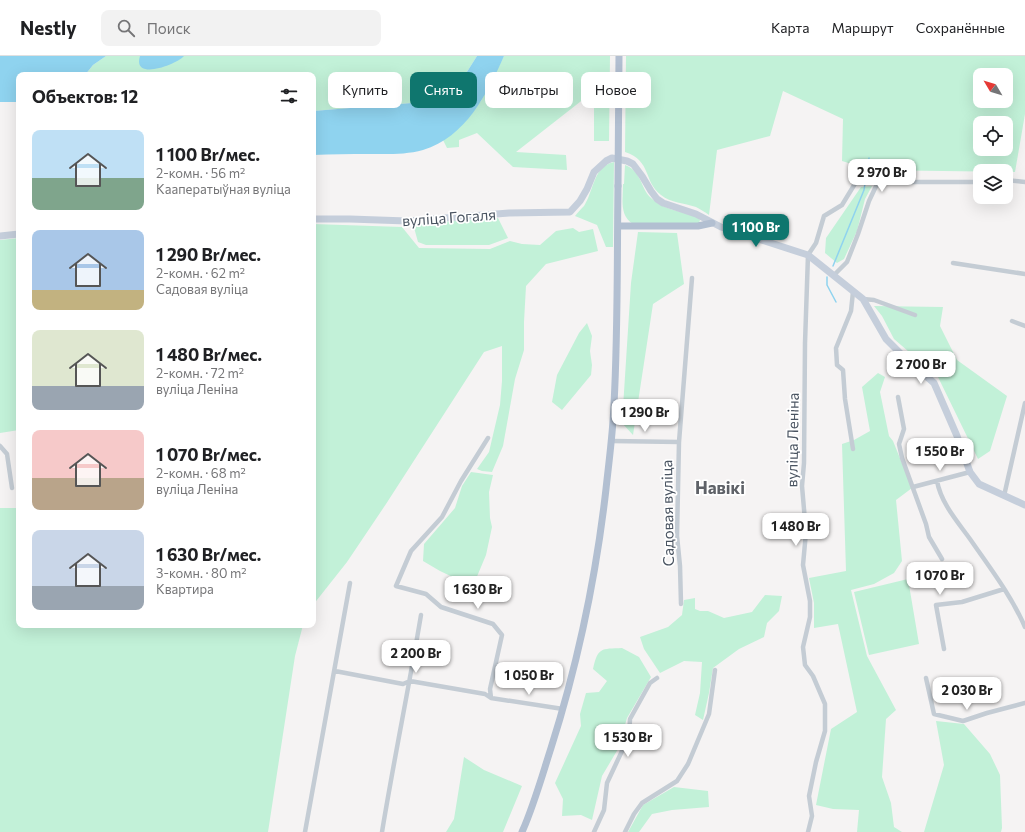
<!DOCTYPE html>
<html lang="ru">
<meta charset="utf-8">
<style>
:root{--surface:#fff;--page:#f2f2f2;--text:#202124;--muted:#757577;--line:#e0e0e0;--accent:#0f766e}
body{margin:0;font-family:Commissioner,sans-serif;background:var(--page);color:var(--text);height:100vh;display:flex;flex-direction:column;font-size:15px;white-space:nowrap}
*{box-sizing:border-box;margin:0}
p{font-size:13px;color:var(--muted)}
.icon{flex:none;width:22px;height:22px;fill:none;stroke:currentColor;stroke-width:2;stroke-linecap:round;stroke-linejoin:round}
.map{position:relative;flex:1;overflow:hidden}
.details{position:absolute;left:16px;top:16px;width:300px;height:556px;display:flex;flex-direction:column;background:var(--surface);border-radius:8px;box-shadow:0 4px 16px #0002}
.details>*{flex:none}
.hud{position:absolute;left:328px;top:16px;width:380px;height:36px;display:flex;gap:8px}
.needle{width:26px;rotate:308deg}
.controls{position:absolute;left:973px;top:12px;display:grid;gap:8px}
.controls a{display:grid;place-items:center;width:40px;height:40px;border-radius:8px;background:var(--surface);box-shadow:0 4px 16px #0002;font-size:20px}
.price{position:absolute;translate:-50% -34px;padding:0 9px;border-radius:8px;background:#fff;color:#222;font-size:13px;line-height:26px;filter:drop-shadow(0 1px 2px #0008)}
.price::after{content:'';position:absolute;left:50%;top:24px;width:12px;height:9px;margin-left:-6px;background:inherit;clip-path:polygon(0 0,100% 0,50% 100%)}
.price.on{background:var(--accent);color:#fff}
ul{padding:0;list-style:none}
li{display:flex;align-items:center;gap:12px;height:100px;padding:0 16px}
li span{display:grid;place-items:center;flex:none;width:112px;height:80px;border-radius:8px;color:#555}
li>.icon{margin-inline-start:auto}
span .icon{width:48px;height:48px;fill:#fffc;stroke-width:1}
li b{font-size:17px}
h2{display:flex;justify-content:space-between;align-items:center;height:48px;padding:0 16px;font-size:17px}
.pill{padding:0 14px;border-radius:8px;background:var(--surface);box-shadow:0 4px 16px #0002;font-size:14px;line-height:36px}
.pill.on{background:var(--accent);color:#fff}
header{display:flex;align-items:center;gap:24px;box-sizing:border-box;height:56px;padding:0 20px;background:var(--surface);border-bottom:1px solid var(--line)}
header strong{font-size:19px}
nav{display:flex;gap:22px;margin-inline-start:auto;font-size:14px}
.search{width:280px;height:36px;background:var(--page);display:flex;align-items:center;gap:10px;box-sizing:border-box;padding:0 14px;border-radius:8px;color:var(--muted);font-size:15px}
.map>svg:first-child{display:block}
.green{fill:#c2f1d8;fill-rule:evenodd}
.water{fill:#8fd3ef}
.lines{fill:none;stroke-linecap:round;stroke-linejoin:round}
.stream{stroke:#8fd3ef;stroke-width:1.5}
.street{stroke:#c4ccd4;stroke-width:4.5}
.secondary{stroke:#c5cedb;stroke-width:7}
.primary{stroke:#b2bfd1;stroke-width:7}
.primary-bridge{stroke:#b2bfd1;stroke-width:7}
.labels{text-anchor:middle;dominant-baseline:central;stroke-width:3.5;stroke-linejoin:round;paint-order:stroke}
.street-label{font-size:15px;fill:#4a5461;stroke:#fff}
.quarter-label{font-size:17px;font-weight:bold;fill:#5f6268;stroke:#fff}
</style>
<header>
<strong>Nestly</strong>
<div class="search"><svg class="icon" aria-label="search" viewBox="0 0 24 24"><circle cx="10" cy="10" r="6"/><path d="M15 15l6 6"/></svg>Поиск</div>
<nav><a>Карта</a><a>Маршрут</a><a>Сохранённые</a></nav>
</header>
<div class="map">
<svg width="1025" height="776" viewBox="0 0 1025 776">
<rect width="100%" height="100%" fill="#f5f3f3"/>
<path class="green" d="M106 0H477L465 19 451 33 435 42 412 47 313 55V19H85L93 9Z
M504 0H610L609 85H594V35L516 96 566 99 567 114 513 111 477 77 459 84V91L447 92 443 84 449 80 481 45Z
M626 0H1025V58L1015 116 871 114 842 105 843 63 783 35 770 80 717 94 709 159C705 156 700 153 696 151 684 147 671 147 661 139 643 125 652 105 625 96ZM980 19H1006V45H980ZM980 67H1006V93H980Z
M614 106 613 191H606L597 169 575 160C578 156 581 153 584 150 594 135 593 110 614 106Z
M625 109C642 115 640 132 651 142 662 153 682 156 697 160L700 164 699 167 633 168C619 159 623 143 623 128H624Z
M872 130 865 143 857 175 844 203 837 207 825 197 826 182 861 131Z
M498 162 508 182 489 189H426L418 186 413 168Z
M313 168 402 171 419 192 490 193 510 185 522 188 540 189 556 175 573 172 579 176 593 173 598 195 546 208 526 230 524 266V294L515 323 503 390 492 416 482 415 477 413 489 396 500 349 502 325V290L484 296 386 448 347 506 313 549Z
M638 176 677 177 684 228 653 248 633 379 622 367 631 227Z
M19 182V374L0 377V184Z
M874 250 943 251 940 270 957 304 1007 340 990 395 978 403 938 321 894 283 882 260Z
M587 267 592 280 590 295 592 309 591 319 562 354 552 346 557 319 579 277Z
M878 317 885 321 880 336 889 380 893 385 912 432 896 444 902 505 894 517 874 528 851 534 867 600 896 654 886 663 882 721 891 747 894 771 902 776H857L859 754 833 753 816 749 831 673 857 656 838 568 814 572V547L809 522 846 515 842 388 854 384 870 375 862 331Z
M471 416 493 419 489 436 490 462 492 471 486 499 468 542 459 524 440 515 423 505 424 488 455 452 462 430Z
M0 452H19V569H303L295 600 268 776H0Z
M908 523 919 588 869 599 854 536Z
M765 539 782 540 779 555 767 567 764 581 739 593 713 612 709 637 703 664 695 659 700 637 702 606 684 605 660 617 644 593 640 581 668 571 682 559 684 544 695 542V553L700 555H708L724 562 752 556Z
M622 592 639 601 651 621 627 662 618 693 602 720 592 764 581 759 562 760 563 743 555 727 581 670 580 658 586 637 599 636 607 625 593 613C598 591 601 593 622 592Z
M936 665 964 668 990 698 1000 719 1002 772 1001 776H924L944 709Z
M464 701 484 714 522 730 503 776H446L454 763Z
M674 731 708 735 709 751 672 754 652 758 639 776H628L643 749Z"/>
<path class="water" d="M0 0H106L93 9 85 19H19V46H0Z
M140 0H184C176 9 132 25 140 0Z
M477 0H504C487 38 466 81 423 94 405 99 386 98 368 98 350 98 331 98 313 99V55L412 47 435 42 451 33 465 19Z"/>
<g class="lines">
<path class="stream" d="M833 210 864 134 869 102
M827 221V229L836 246"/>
<path class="street" d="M1006 124 1025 126
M953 207 1025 218
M833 220 847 206 858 178 869 145 878 126H980
M853 236 851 255 836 292 837 309 843 314 845 343 853 393
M863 243 874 244 915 259
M1012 265 1025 270
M898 341 904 373 899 388 902 402 926 468 929 481 942 503
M488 382 461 425 442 461 411 495 396 530 426 538 441 551 493 568 502 579 490 633 491 642
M612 385 679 386
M0 390 7 398 12 432
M937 425C941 447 957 465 970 483 990 512 1011 539 1025 571
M913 431 970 416
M1004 440 1025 347
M681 548 680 510 677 480 679 386 692 222
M944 593 936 549 962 546 1004 533
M335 615 403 628 410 625 485 638 491 642 563 653
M926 622 934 658 963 665 987 657 1025 647
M305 776 350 527
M382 776C394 703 409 631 421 559
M594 776 604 754 607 727 629 680 630 663 650 627 657 622
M625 776 634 758 642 747 677 725 688 708 709 658 715 614
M808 776 812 760 809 740 816 706 825 675V648L813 620 805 609 803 591 810 561V545L803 509 806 476 802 430 804 407 805 287 808 199 816 187 824 160 842 149 856 126H878"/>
<path class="secondary" d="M313 163H350L407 165 509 157 570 156 580 145 587 133 594 116 606 105 612 102 627 105 633 108 642 120 651 135 657 143 663 147 696 158 721 171 808 199 863 243 886 283 901 298 934 327 957 380 970 416 979 428 1025 449
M0 180 19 178"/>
<path class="primary" d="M618 170H698L712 167
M522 776C534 749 542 720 551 692 578 607 596 521 606 433 609 405 613 376 614 348 618 275 617 202 618 130"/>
<path class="primary-bridge" d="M618 130 619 0"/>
</g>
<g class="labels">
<g class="street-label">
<text transform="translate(449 161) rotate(-4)">вуліца Гогаля</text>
<text transform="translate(792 384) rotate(-89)">вуліца Леніна</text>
<text transform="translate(667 457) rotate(-91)">Садовая вуліца</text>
</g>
<g class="quarter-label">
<text x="720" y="431">Навікі</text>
</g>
</g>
</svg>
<div class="controls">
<a><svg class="needle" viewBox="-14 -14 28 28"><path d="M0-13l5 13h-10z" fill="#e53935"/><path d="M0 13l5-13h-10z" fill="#757577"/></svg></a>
<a><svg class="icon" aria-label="locate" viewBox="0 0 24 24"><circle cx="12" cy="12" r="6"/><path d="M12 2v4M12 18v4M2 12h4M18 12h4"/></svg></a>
<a><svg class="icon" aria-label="layers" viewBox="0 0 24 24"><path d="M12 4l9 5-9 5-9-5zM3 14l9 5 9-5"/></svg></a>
</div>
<b class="price" style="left:882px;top:137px">2 970 Br</b>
<b class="price on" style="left:756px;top:192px">1 100 Br</b>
<b class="price" style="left:921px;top:329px">2 700 Br</b>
<b class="price" style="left:645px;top:377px">1 290 Br</b>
<b class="price" style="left:940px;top:416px">1 550 Br</b>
<b class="price" style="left:796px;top:491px">1 480 Br</b>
<b class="price" style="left:940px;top:540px">1 070 Br</b>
<b class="price" style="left:478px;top:554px">1 630 Br</b>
<b class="price" style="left:416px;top:618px">2 200 Br</b>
<b class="price" style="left:529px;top:640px">1 050 Br</b>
<b class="price" style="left:967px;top:655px">2 030 Br</b>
<b class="price" style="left:628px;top:702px">1 530 Br</b>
<div class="hud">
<a class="pill">Купить</a>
<a class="pill on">Снять</a>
<a class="pill">Фильтры</a>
<a class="pill">Новое</a>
</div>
<section class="details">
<h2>Объектов: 12<svg class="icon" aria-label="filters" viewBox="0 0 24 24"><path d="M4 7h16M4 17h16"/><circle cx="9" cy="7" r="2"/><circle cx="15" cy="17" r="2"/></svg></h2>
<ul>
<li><span style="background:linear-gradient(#bfe0f5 60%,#7fa58c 0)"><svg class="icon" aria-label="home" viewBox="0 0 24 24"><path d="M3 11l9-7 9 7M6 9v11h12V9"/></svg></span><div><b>1 100 Br/мес.</b><p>2-комн. · 56 m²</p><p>Кааператыўная вуліца</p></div></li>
<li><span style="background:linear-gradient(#a9c7e8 75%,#c2b280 0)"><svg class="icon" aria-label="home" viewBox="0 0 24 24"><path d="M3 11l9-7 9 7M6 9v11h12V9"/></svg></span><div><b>1 290 Br/мес.</b><p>2-комн. · 62 m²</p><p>Садовая вуліца</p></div></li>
<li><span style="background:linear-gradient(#dfe7d0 70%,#9aa5b1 0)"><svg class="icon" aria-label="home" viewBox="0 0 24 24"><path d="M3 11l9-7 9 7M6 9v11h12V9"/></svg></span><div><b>1 480 Br/мес.</b><p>2-комн. · 72 m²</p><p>вуліца Леніна</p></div></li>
<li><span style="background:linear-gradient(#f6c9c9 60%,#b9a48a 0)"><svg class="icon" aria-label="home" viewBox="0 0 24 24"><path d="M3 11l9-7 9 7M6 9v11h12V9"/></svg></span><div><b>1 070 Br/мес.</b><p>2-комн. · 68 m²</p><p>вуліца Леніна</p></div></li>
<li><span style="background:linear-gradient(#c9d6e8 70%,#9aa5b1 0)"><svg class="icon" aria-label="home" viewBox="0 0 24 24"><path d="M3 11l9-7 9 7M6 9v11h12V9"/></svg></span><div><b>1 630 Br/мес.</b><p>3-комн. · 80 m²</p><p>Квартира</p></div></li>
</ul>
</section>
</div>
